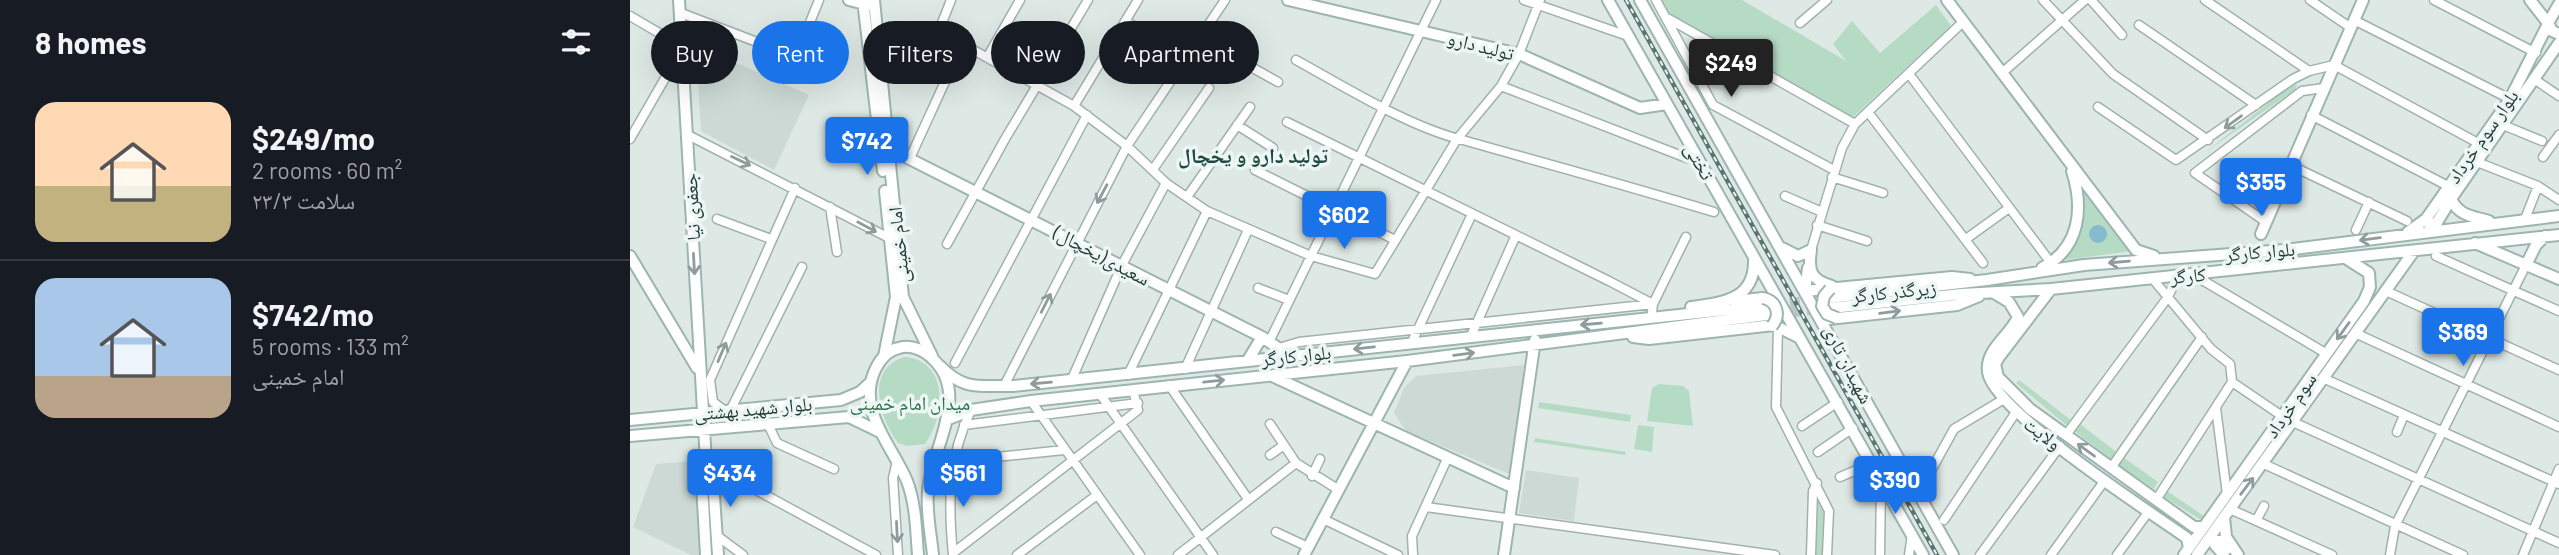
<!DOCTYPE html>
<meta charset="utf-8">
<style>
:root{--surface:#171b24;--page:#242831;--text:#f1f3f6;--muted:#9ea1a6;--line:#363941;--accent:#1a73e8}
body{margin:0;font-family:Barlow,"Noto Naskh Arabic",sans-serif;background:var(--page);color:var(--text);height:100vh;display:flex;flex-direction:column;font-size:26px;white-space:nowrap}
*{box-sizing:border-box;margin:0}
p{font-size:23px;color:var(--muted)}
.icon{flex:none;width:38px;height:38px;fill:none;stroke:currentColor;stroke-width:2;stroke-linecap:round;stroke-linejoin:round}
.map{position:relative;flex:1;overflow:hidden}
.drawer{display:flex;flex-direction:column;background:var(--surface);width:630px}
.drawer>*{flex:none}
.banner{position:absolute;left:21px;top:21px;width:665px;height:63px;display:flex;gap:14px}
.price{position:absolute;translate:-50% -60px;padding:0 16px;border-radius:7px;background:var(--accent);color:#fff;font-size:23px;line-height:46px;filter:drop-shadow(0 2px 4px #0008)}
.price::after{content:'';position:absolute;left:50%;top:42px;width:21px;height:16px;margin-left:-10px;background:inherit;clip-path:polygon(0 0,100% 0,50% 100%)}
.price.current{background:#222;color:#fff}
ul{padding:0;list-style:none}
li{display:flex;align-items:center;gap:21px;height:175px;padding:0 35px}
li+li{border-top:2px solid var(--line)}
li span{display:grid;place-items:center;flex:none;width:196px;height:140px;border-radius:21px;color:#555}
li>.icon{margin-inline-start:auto}
span .icon{width:84px;height:84px;fill:#fffc;stroke-width:1}
li b{font-size:30px}
h2{display:flex;justify-content:space-between;align-items:center;height:84px;padding:0 35px;font-size:30px}
.pill{padding:0 24px;border-radius:32px;background:var(--surface);box-shadow:0 7px 28px #0002;font-size:24px;line-height:63px}
.pill.current{background:var(--accent);color:#fff}
main{display:flex;flex:1;min-height:0}
.map>svg:first-child{display:block}
.built{fill:#ccd9d5}
.green{fill:#b6dbc5}
.water{fill:#85bacf}
.lines{fill:none;stroke-linecap:round;stroke-linejoin:round}
.secondary-tunnel{stroke:#b8c6c3;stroke-width:10;stroke-dasharray:10 5;stroke-linecap:butt}
.street-casing{stroke:#a1b1ad;stroke-width:11}
.secondary-casing{stroke:#9db5af;stroke-width:14}
.street{stroke:#fff;stroke-width:8}
.secondary{stroke:#fff;stroke-width:10}
.rail-casing{stroke:#597571;stroke-width:4.5}
.rail{stroke:#eef6f3;stroke-width:2;stroke-dasharray:5;stroke-linecap:butt}
.secondary-bridge-casing{stroke:#9db5af;stroke-width:14;stroke-linecap:butt}
.secondary-bridge{stroke:#fff;stroke-width:10}
.oneway{stroke:#8f9c9a}
.labels{text-anchor:middle;dominant-baseline:central;stroke-width:7;stroke-linejoin:round;paint-order:stroke}
.street-label{font-size:19px;fill:#1f3935;stroke:#eef6f3}
.park-label{font-size:19px;fill:#2a6f4d;stroke:#eef6f3}
.neighbourhood-label{font-size:21px;font-weight:bold;fill:#1c4a45;stroke:#eef6f3}
</style>
<main>
<section class="drawer">
<h2>8 homes<svg class="icon" aria-label="filters" viewBox="0 0 24 24"><path d="M4 7h16M4 17h16"/><circle cx="9" cy="7" r="2"/><circle cx="15" cy="17" r="2"/></svg></h2>
<ul>
<li><span style="background:linear-gradient(#ffd9b3 60%,#c2b280 0)"><svg class="icon" aria-label="home" viewBox="0 0 24 24"><path d="M3 11l9-7 9 7M6 9v11h12V9"/></svg></span><div><b>$249/mo</b><p>2 rooms · 60 m²</p><p>سلامت ۲۳/۳</p></div></li>
<li><span style="background:linear-gradient(#a9c7e8 70%,#b9a48a 0)"><svg class="icon" aria-label="home" viewBox="0 0 24 24"><path d="M3 11l9-7 9 7M6 9v11h12V9"/></svg></span><div><b>$742/mo</b><p>5 rooms · 133 m²</p><p>امام خمینی</p></div></li>
</ul>
</section>
<div class="map">
<svg width="1929" height="555" viewBox="0 0 1929 555">
<rect width="100%" height="100%" fill="#dee9e6"/>
<path class="built" d="M66 45 179 95 144 170 71 131Z
M894 365 884 476 776 431 764 413 774 388 786 376Z
M66 461 69 555H61L3 527 26 464Z
M896 470 949 478 944 521 889 513Z"/>
<path class="green" d="M1028 0H1112L1216 61 1203 44 1222 21 1250 53 1306 5 1321 26 1222 118 1035 12Z
M1663 84 1667 85 1666 89 1574 153Z
M1454 187 1502 251 1435 260 1433 257 1444 245 1451 227Z
M274 357C319 360 316 416 295 444L277 446 268 443C250 419 234 370 274 357Z
M1389 380 1441 420 1436 425 1386 383Z
M1029 384 1053 386 1059 391 1063 426 1017 421 1022 388Z
M909 402 1001 415 1000 422 908 408Z
M1450 424 1488 453 1483 460 1444 431Z
M1008 425 1024 427 1022 452 1004 449Z
M905 438 996 452 995 455 904 442Z
M1493 457 1528 482 1524 489 1488 464Z
M1537 491 1574 516 1571 520 1533 496Z
M1187 496 1196 512 1195 555H1186Z"/>
<path class="water" d="M1459 234a9 9 0 1 1 18 0a9 9 0 1 1-18 0Z"/>
<g class="lines">
<path class="secondary-tunnel" d="M1145 305 1198 298
M1147 314 1190 309"/>
<defs>
<path id="street" d="M321 0 300 53 322 65
M894 0 998 36
M1026 0 1083 105 1204 170
M1413 0 1483 74 1578 140
M1461 0 1492 35
M1575 0 1679 71
M1680 0 1721 28
M1804 0 1906 53
M51 13 166 57 189 0
M0 16 53 47 0 139
M1039 19 1225 124
M1724 20 1880 99
M495 21 522 36 508 62
M1170 23 1197 0
M1509 25 1626 105
M569 38 648 82
M358 56 390 0
M666 60C715 87 776 125 829 139 914 163 999 186 1084 212
M1372 73 1455 0
M1279 74 1421 263
M1904 79 1929 96
M871 86 1057 158
M444 106 508 0
M1468 107 1546 160 1663 79 1679 71 1704 65 1848 143
M1238 112 1353 263
M1681 115 1818 186
M657 122 979 281 1023 304 1022 312
M607 125 643 148
M1873 125 1912 141
M58 135 259 238H264
M1913 157 1929 135
M280 158 330 49 338 47 444 106 497 146 536 183 577 211 681 256 745 274 827 139 871 86 889 54 910 0
M1847 162 1908 186 1929 200
M1660 165 1777 221
M524 168 579 88
M625 170 765 240
M1202 177 1253 193
M1155 196 1192 212
M557 197 620 107
M200 207 207 252
M87 219 141 239
M1895 219 1908 186
M1636 222 1565 173 1672 91 1694 88
M1187 225 1237 241
M1726 230 1739 202
M1336 239 1379 208
M317 244 375 139 458 0
M1181 250 1212 148 1225 124 1334 21
M1806 256 1929 311
M1562 274 1697 354
M1522 278 1581 349 1600 364 1602 382
M628 288 659 300
M1756 291 1929 370
M1148 327 1146 407 1199 511 1197 555
M1725 333 1929 427
M841 336 886 235
M639 342 806 0
M782 342 842 214
M649 348 669 342 1023 304 1056 237
M325 363 457 115
M555 369 618 230
M498 375 577 211
M1693 378 1929 484
M441 381 492 265 536 183
M1602 382 1652 416
M539 385 618 499
M374 386 497 146 595 0
M470 394 583 555
M401 401 510 555
M1586 408 1597 494
M95 411 83 402 80 380 165 188
M100 411 172 267
M137 422 147 443 204 469
M1663 422 1929 543
M640 424 666 463 709 490
M334 425 508 403
M1172 426 1208 402
M1767 432 1774 415
M1436 435 1538 297 1548 275
M1188 452 1223 428
M640 455 654 445
M267 461 263 478 268 555
M329 461 434 450
M1634 464 1833 555
M82 466 246 555
M1481 468 1572 337
M682 476 690 459
M1210 477 1243 463
M1293 485 1324 429 1374 399
M1526 500 1602 382
M796 507 1145 555
M1600 509 1702 555
M693 519 768 555
M1314 520 1386 412
M1626 521 1634 506
M646 532 678 547
M86 535 113 555
M323 553 508 410 503 390
M323 555C318 503 318 458 341 410
M387 555 467 495
M548 555 666 463
M783 555 782 536 817 459
M1181 555 1183 491 1187 483
M1250 555 1251 481
M1279 555 1282 534
M1350 555 1430 446
M1421 555 1475 480
M1487 555 1519 511
M1760 555 1765 526 1896 265
M1893 555 1929 469"/>
<path id="secondary" d="M49 0 76 462
M219 0 238 5
M233 0 253 171
M244 0 273 297 302 356
M658 0 889 54 1010 108 1037 104
M978 0 1293 555
M1010 0 1323 555
M1317 0 1506 250 1524 256
M1900 0 1918 23
M1929 4 1918 23 1922 31 1929 34
M258 148 632 337 660 356
M1821 199C1829 216 1842 216 1859 221
M1798 223 1806 224 1823 196 1929 43
M1778 232 1796 219 1880 99 1918 24
M1631 234 1733 0
M1845 243 1929 279
M1152 248 1168 256 1181 250
M1181 250C1178 270 1180 280 1202 286
M0 256 67 368
M1896 265 1906 245 1915 236
M1178 268 1175 291 1322 277 1340 279
M1412 268C1450 248 1454 209 1442 171
M1421 289 1369 357 1365 364 1368 377 1400 409 1564 527H1574
M1364 293 1379 302 1388 317C1380 336 1355 349 1358 372 1362 410 1520 512 1557 538L1559 548
M1198 298 1357 280 1454 265 1655 250 1929 216
M1105 301 1133 298
M1061 307C1092 303 1125 300 1124 260
M1201 308 1332 294 1421 289 1929 235
M1199 319 1327 305 1349 296
M1003 337 1019 339 1144 325 1168 337
M254 356 266 297 255 191
M618 360 632 337
M310 366C335 392 351 385 383 386L1142 305
M642 376 884 488
M0 420 211 400 230 392 241 382
M316 420 341 410 401 401 777 361 1144 314
M0 436 219 417 250 432
M1594 517 1596 537 1608 555
M76 555 71 467 76 462 82 466 88 555
M288 555C286 530 286 505 277 481 262 445 225 409 246 368 251 358 258 350 269 348 282 344 295 351 303 359 341 395 301 449 298 491 296 512 301 534 303 555
M674 555 777 361
M874 555 905 340
M1554 555 1734 301 1740 287 1739 273 1717 259
M1567 555 1784 251
M1594 555 1585 545 1586 541H1591L1600 548"/>
</defs>
<use href="#street" class="street-casing"/>
<use href="#secondary" class="secondary-casing"/>
<use href="#street" class="street"/>
<use href="#secondary" class="secondary"/>
<defs>
<path id="rail" d="M996 0 1307 555"/>
</defs>
<use href="#rail" class="rail-casing"/>
<use href="#rail" class="rail"/>
<defs>
<path id="secondary-bridge" d="M1200 289 1194 296 1192 306 1197 314 1207 318
M1133 298C1147 301 1151 315 1142 326"/>
</defs>
<use href="#secondary-bridge" class="secondary-bridge-casing"/>
<use href="#secondary-bridge" class="secondary-bridge"/>
</g>
<defs><path id="oneway-shaft" d="M-6 0H5M1.5-3L5.5 0L1.5 3" fill="none" stroke-width="1.6" stroke-linecap="round" stroke-linejoin="round" transform="scale(1.75)"/></defs>
<g class="oneway">
<use href="#oneway-shaft" transform="translate(1603 122) rotate(144)"/>
<use href="#oneway-shaft" transform="translate(111 161) rotate(26)"/>
<use href="#oneway-shaft" transform="translate(472 194) rotate(118)"/>
<use href="#oneway-shaft" transform="translate(237 227) rotate(28)"/>
<use href="#oneway-shaft" transform="translate(1740 239) rotate(173)"/>
<use href="#oneway-shaft" transform="translate(1489 262) rotate(175)"/>
<use href="#oneway-shaft" transform="translate(64 264) rotate(87)"/>
<use href="#oneway-shaft" transform="translate(416 303) rotate(-63)"/>
<use href="#oneway-shaft" transform="translate(1260 312) rotate(-7)"/>
<use href="#oneway-shaft" transform="translate(961 324) rotate(175)"/>
<use href="#oneway-shaft" transform="translate(1713 331) rotate(126)"/>
<use href="#oneway-shaft" transform="translate(734 348) rotate(174)"/>
<use href="#oneway-shaft" transform="translate(92 352) rotate(-67)"/>
<use href="#oneway-shaft" transform="translate(834 354) rotate(-7)"/>
<use href="#oneway-shaft" transform="translate(584 381) rotate(-6)"/>
<use href="#oneway-shaft" transform="translate(411 383) rotate(175)"/>
<use href="#oneway-shaft" transform="translate(1456 450) rotate(-144)"/>
<use href="#oneway-shaft" transform="translate(1617 486) rotate(-53)"/>
<use href="#oneway-shaft" transform="translate(267 532) rotate(87)"/>
</g>
<g class="labels">
<g class="street-label">
<text transform="translate(851 45) rotate(14)">تولید دارو</text>
<text transform="translate(1852 136) rotate(-55)">بلوار سوم خرداد</text>
<text transform="translate(1070 161) rotate(60)">تختی</text>
<text transform="translate(61 207) rotate(-93)">جعفری نیا</text>
<text transform="translate(268 245) rotate(-96)">امام خمینی</text>
<text transform="translate(1630 251) rotate(-5)">بلوار کارگر</text>
<text transform="translate(472 255) rotate(28)">سعیدی(یخچال)</text>
<text transform="translate(1558 275) rotate(-5)">کارگر</text>
<text transform="translate(1264 291) rotate(-6)">زیرگذر کارگر</text>
<text transform="translate(666 355) rotate(-6)">بلوار کارگر</text>
<text transform="translate(1219 364) rotate(63)">شهیدان تاری</text>
<text transform="translate(1660 405) rotate(-55)">سوم خرداد</text>
<text transform="translate(123 408) rotate(-5)">بلوار شهید بهشتی</text>
<text transform="translate(1413 433) rotate(37)">ولایت</text>
</g>
<g class="park-label">
<text x="280" y="402">میدان امام خمینی</text>
</g>
<g class="neighbourhood-label">
<text x="623" y="154">تولید دارو و یخچال</text>
</g>
</g>
</svg>
<b class="price current" style="left:1101px;top:99px">$249</b>
<b class="price" style="left:237px;top:177px">$742</b>
<b class="price" style="left:1631px;top:218px">$355</b>
<b class="price" style="left:714px;top:251px">$602</b>
<b class="price" style="left:1833px;top:368px">$369</b>
<b class="price" style="left:100px;top:509px">$434</b>
<b class="price" style="left:333px;top:509px">$561</b>
<b class="price" style="left:1265px;top:516px">$390</b>
<div class="banner">
<a class="pill">Buy</a>
<a class="pill current">Rent</a>
<a class="pill">Filters</a>
<a class="pill">New</a>
<a class="pill">Apartment</a>
</div>
</div>
</main>
